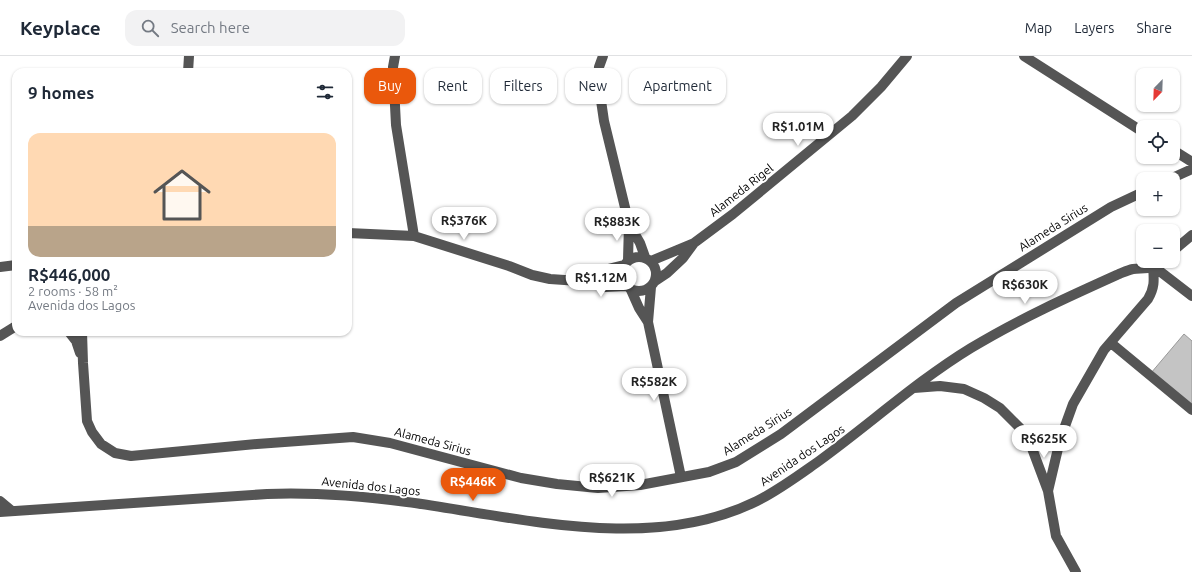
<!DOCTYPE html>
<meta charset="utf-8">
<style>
:root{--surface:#fff;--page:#f2f2f3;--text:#1f2937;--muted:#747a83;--line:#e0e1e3;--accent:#ea580c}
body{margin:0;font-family:Ubuntu,sans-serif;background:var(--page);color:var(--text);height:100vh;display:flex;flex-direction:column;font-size:15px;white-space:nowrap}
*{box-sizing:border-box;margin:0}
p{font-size:13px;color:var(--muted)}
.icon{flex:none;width:22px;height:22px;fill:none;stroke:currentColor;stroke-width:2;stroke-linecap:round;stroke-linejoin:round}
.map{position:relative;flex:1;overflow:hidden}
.drawer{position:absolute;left:12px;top:12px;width:340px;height:268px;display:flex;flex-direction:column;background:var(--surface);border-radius:12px;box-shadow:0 1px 3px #0004}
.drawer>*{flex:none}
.hud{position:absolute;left:364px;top:12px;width:380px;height:36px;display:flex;gap:8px}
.needle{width:26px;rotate:203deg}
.buttons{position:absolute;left:1136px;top:12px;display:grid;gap:8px}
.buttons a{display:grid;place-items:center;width:44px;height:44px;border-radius:8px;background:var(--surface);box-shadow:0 1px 3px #0004;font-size:20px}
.price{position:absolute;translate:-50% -34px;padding:0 9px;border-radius:14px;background:#fff;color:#222;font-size:13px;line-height:26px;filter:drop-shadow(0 1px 2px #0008)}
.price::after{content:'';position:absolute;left:50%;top:24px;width:12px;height:9px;margin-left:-6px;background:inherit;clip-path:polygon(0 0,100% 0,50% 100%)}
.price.current{background:var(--accent);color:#fff}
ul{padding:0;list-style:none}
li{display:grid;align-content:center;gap:8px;height:212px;padding:0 16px}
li+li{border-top:1px solid var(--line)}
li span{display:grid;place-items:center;height:124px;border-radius:12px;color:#555}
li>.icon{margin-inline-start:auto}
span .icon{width:72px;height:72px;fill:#fffc;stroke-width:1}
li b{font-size:17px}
h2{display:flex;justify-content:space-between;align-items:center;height:48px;padding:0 16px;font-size:17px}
.tag{padding:0 14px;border-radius:12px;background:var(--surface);box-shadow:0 1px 3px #0004;font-size:14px;line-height:36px}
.tag.current{background:var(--accent);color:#fff}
header{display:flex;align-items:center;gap:24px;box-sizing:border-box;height:56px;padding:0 20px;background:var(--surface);border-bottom:1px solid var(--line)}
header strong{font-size:19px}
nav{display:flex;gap:22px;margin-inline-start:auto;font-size:14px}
.search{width:280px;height:36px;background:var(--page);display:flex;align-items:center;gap:10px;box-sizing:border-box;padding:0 14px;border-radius:12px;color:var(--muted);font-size:15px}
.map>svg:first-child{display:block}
.building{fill:#c4c4c4;stroke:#999}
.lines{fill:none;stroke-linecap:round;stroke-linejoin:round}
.minor{stroke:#555;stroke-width:10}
.labels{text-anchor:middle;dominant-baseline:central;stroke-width:4;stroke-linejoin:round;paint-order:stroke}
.street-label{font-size:12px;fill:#000;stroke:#fff}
</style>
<header>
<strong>Keyplace</strong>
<div class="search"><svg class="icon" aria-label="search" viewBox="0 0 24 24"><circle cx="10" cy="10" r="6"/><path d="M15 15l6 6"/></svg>Search here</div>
<nav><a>Map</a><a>Layers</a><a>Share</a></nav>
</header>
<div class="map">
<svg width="1192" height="516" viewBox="0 0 1192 516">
<rect width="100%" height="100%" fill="#fff"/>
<path class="building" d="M1184 278 1192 285V352L1151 317Z"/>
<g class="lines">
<path class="minor" d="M395 0 393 11 396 69 414 180
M603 0 599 11 598 24 604 65 629 168 628 204
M1024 0 1143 76
M188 16 189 0
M1173 94 1192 106
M1170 123 1192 113
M629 168 640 187 645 201
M348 177 414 180 509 210 532 219 550 223 579 225 605 231 626 230
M1173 195 1192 179
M622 218a17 17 0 1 1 34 0a17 17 0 1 1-34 0Z
M651 205 694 187
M1153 210 1192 240
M0 211 16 209
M579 225 604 214 624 209
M655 225 667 217 683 202 694 187 733 158 852 60 881 31 907 0
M651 231 648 266 681 421
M631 234 639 252 648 266
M69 276 76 285 80 297
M82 276 83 307 87 365 92 376 101 388 115 397 131 400 257 388 353 381 390 387 521 422 557 428 598 432 640 429 709 416 736 406 781 378 956 247 1111 151 1143 136
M0 280 16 270
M1111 287 1192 354
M914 332 940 330 964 333 984 342 1000 352 1027 379 1048 435
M0 445 12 455
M0 456 267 438C314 436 361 440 407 446 519 461 650 498 757 445 779 434 799 419 819 405 870 368 917 325 971 292 1019 263 1068 241 1119 218 1124 216 1128 214 1133 213 1139 212 1146 213 1152 211 1154 210 1158 206 1160 205
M1076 516 1056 480 1048 435 1060 384 1073 348 1104 294 1148 243C1155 231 1154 224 1153 210"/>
</g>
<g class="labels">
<g class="street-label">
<text transform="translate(741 134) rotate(-38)">Alameda Rigel</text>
<text transform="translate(1053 171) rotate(-32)">Alameda Sirius</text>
<text transform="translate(757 375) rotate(-32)">Alameda Sirius</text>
<text transform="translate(433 385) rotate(15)">Alameda Sirius</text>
<text transform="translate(802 399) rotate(-34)">Avenida dos Lagos</text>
<text transform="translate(371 430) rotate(6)">Avenida dos Lagos</text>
</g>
</g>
</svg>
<div class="buttons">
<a><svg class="needle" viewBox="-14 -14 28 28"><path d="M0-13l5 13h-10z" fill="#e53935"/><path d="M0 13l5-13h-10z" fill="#747a83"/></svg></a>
<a><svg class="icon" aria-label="locate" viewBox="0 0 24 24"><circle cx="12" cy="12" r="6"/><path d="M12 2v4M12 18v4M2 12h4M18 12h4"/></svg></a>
<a>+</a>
<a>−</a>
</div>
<b class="price" style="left:798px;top:91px">R$1.01M</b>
<b class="price" style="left:464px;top:185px">R$376K</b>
<b class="price" style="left:617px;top:186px">R$883K</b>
<b class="price" style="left:601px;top:242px">R$1.12M</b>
<b class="price" style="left:1025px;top:249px">R$630K</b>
<b class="price" style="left:654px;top:346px">R$582K</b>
<b class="price" style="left:1044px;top:403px">R$625K</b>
<b class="price" style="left:612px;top:442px">R$621K</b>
<b class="price current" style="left:473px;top:446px">R$446K</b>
<div class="hud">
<a class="tag current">Buy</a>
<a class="tag">Rent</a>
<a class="tag">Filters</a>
<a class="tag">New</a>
<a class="tag">Apartment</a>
</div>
<section class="drawer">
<h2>9 homes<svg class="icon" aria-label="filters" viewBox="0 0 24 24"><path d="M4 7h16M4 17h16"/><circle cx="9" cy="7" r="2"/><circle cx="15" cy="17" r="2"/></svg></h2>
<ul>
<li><span style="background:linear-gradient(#ffd9b3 75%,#b9a48a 0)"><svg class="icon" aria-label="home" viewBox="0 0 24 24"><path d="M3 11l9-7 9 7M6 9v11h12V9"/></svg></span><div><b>R$446,000</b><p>2 rooms · 58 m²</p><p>Avenida dos Lagos</p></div></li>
</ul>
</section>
</div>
